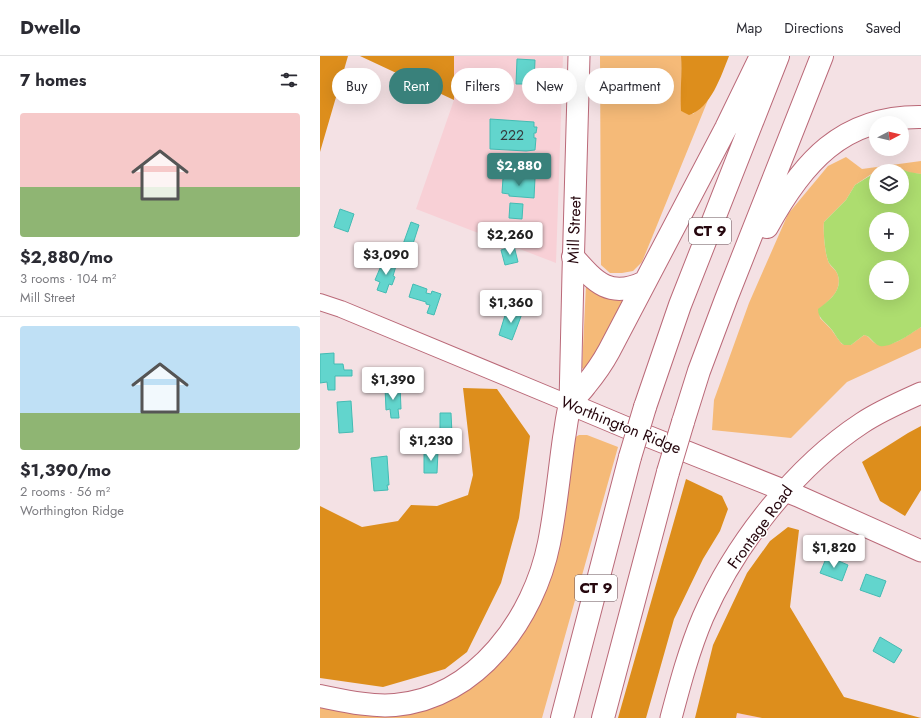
<!DOCTYPE html>
<meta charset="utf-8">
<style>
:root{--surface:#fff;--page:#f2f2f3;--text:#2b2b33;--muted:#7c7c81;--line:#e1e1e2;--accent:#39817b}
body{margin:0;font-family:Jost,sans-serif;background:var(--page);color:var(--text);height:100vh;display:flex;flex-direction:column;font-size:15px;white-space:nowrap}
*{box-sizing:border-box;margin:0}
p{font-size:13px;color:var(--muted)}
.icon{flex:none;width:22px;height:22px;fill:none;stroke:currentColor;stroke-width:2;stroke-linecap:round;stroke-linejoin:round}
.map{position:relative;flex:1;overflow:hidden}
.panel{display:flex;flex-direction:column;background:var(--surface);width:320px}
.panel>*{flex:none}
.banner{position:absolute;left:12px;top:12px;width:380px;height:36px;display:flex;gap:8px}
.needle{width:26px;rotate:83deg}
.fabs{position:absolute;left:549px;top:60px;display:grid;gap:8px}
.fabs a{display:grid;place-items:center;width:40px;height:40px;border-radius:50%;background:var(--surface);box-shadow:0 4px 16px #0002;font-size:20px}
.price{position:absolute;translate:-50% -34px;padding:0 9px;border-radius:4px;background:#fff;color:#222;font-size:13px;line-height:26px;filter:drop-shadow(0 1px 2px #0008)}
.price::after{content:'';position:absolute;left:50%;top:24px;width:12px;height:9px;margin-left:-6px;background:inherit;clip-path:polygon(0 0,100% 0,50% 100%)}
.price.selected{background:var(--accent);color:#fff}
ul{padding:0;list-style:none}
li{display:grid;align-content:center;gap:8px;height:212px;padding:0 20px}
li+li{border-top:1px solid var(--line)}
li span{display:grid;place-items:center;height:124px;border-radius:4px;color:#555}
li>.icon{margin-inline-start:auto}
span .icon{width:72px;height:72px;fill:#fffc;stroke-width:1}
li b{font-size:17px}
h2{display:flex;justify-content:space-between;align-items:center;height:48px;padding:0 20px;font-size:17px}
.chip{padding:0 14px;border-radius:18px;background:var(--surface);box-shadow:0 4px 16px #0002;font-size:14px;line-height:36px}
.chip.selected{background:var(--accent);color:#fff}
header{display:flex;align-items:center;gap:24px;box-sizing:border-box;height:56px;padding:0 20px;background:var(--surface);border-bottom:1px solid var(--line)}
header strong{font-size:19px}
nav{display:flex;gap:22px;margin-inline-start:auto;font-size:14px}
main{display:flex;flex:1;min-height:0}
.map>svg:first-child{display:block}
.built{fill:#f8d0d6}
.green{fill:#f5ba78}
.forest{fill:#dd8e1c}
.water{fill:#addd6f;fill-rule:evenodd}
.building{fill:#62d5cd;stroke:#44bbb3}
.lines{fill:none;stroke-linecap:round;stroke-linejoin:round}
.minor-casing{stroke:#ba6978;stroke-width:18}
.major-casing{stroke:#ba6978;stroke-width:23}
.highway-casing{stroke:#ba6978;stroke-width:24}
.minor{stroke:#fff;stroke-width:16}
.major{stroke:#fff;stroke-width:21}
.highway{stroke:#fff;stroke-width:22}
.highway-bridge-casing{stroke:#ba6978;stroke-width:24;stroke-linecap:butt}
.highway-bridge{stroke:#fff;stroke-width:22}
.labels{text-anchor:middle;dominant-baseline:central;stroke-width:3;stroke-linejoin:round;paint-order:stroke}
.number-label{font-size:14px;fill:#353a3e}
.shield{fill:#fff;stroke:#675156;stroke-width:1}
.shield-label{font-size:15px;font-weight:bold;fill:#26070e}
.street-label{font-size:16px;fill:#26070e;stroke:#fff}
</style>
<header>
<strong>Dwello</strong>
<nav><a>Map</a><a>Directions</a><a>Saved</a></nav>
</header>
<main>
<section class="panel">
<h2>7 homes<svg class="icon" aria-label="filters" viewBox="0 0 24 24"><path d="M4 7h16M4 17h16"/><circle cx="9" cy="7" r="2"/><circle cx="15" cy="17" r="2"/></svg></h2>
<ul>
<li><span style="background:linear-gradient(#f6c9c9 60%,#8fb573 0)"><svg class="icon" aria-label="home" viewBox="0 0 24 24"><path d="M3 11l9-7 9 7M6 9v11h12V9"/></svg></span><div><b>$2,880/mo</b><p>3 rooms · 104 m²</p><p>Mill Street</p></div></li>
<li><span style="background:linear-gradient(#bfe0f5 70%,#8fb573 0)"><svg class="icon" aria-label="home" viewBox="0 0 24 24"><path d="M3 11l9-7 9 7M6 9v11h12V9"/></svg></span><div><b>$1,390/mo</b><p>2 rooms · 56 m²</p><p>Worthington Ridge</p></div></li>
</ul>
</section>
<div class="map">
<svg width="601" height="662" viewBox="0 0 601 662">
<rect width="100%" height="100%" fill="#f4e1e4"/>
<path class="built" d="M134 0H243L236 207 96 153 134 44Z
M417 657 442 662H416Z"/>
<path class="green" d="M280 0H361V55L373 58 388 44 322 206 313 215 302 217H290L281 209Z
M526 101 542 113 601 105V118L591 117 574 111 556 115 535 129 526 144 504 166C503 176 505 199 509 207 511 211 515 213 517 217 524 233 510 244 499 253L500 262 511 273 518 283 522 288 526 289H531L544 279C550 280 551 286 557 288 572 293 589 278 601 271V292L527 326 471 382 392 374 394 344 429 247 468 158 508 110Z
M266 229 309 238 267 315 262 312Z
M259 379H267L298 391 222 662H0V649L101 653 207 561 252 383Z"/>
<path class="forest" d="M0 0H28L0 96Z
M40 0H134V44Z
M361 0H409C401 20 391 52 369 59L361 55C360 37 362 19 361 0Z
M143 332 177 333 210 380 199 462 181 527 147 596 125 613 63 631 0 622V450L42 471 78 465 91 449 117 450 148 439 153 419Z
M601 370V434L585 460 560 445 542 406 588 377Z
M366 423 402 440 408 453 400 475 383 503 354 563 326 662H298Z
M468 471 479 474 470 551 524 641 601 662H442L417 657 416 662H375L393 589 427 517 450 485Z"/>
<path class="water" d="M576 111 589 116 601 118V271C592 277 571 292 560 290 553 288 551 280 544 279L531 289H524C518 285 516 279 512 274 506 266 498 263 498 253 510 244 524 233 517 217 515 213 512 211 509 207 505 199 503 176 504 166L526 144 535 129 556 116V141H582V115H558ZM556 163H582V189H556ZM556 211H582V237H556Z"/>
<path class="building" d="M197 3 215 4 214 28H196Z
M162 27H174L175 41H162Z
M170 63 214 66V71H217L216 77H214V82H216L215 94 206 95 170 93Z
M194 121 215 122 214 142 189 140V138L182 137 183 122H194Z
M190 147 203 148 202 163 189 162Z
M20 153 34 158 28 176 14 171Z
M91 166 99 169 91 194 82 191Z
M194 190 198 206 185 209 181 194Z
M63 205 76 210 73 220 75 221 72 229 69 228 66 237 57 234 60 226 55 224Z
M93 228 107 233 106 237 111 238 112 235 121 238 114 259 107 257 110 249 106 248V246L89 241Z
M197 252 203 255 192 284 179 279 186 256 195 259Z
M14 297V308H23L24 314H32V320H15V334H8L7 326 0 327V298Z
M80 330 81 353H78L79 362H71L70 353 66 354 65 331Z
M31 345 33 376 19 377 17 346Z
M120 357H131L132 378H120Z
M104 395H118L117 417H104Z
M67 400 69 429H67L68 434 54 435 51 402Z
M507 500 528 509 522 525 500 517Z
M546 518 566 525 560 541 540 534Z
M560 581 582 594 574 607 553 595Z"/>
<g class="lines">
<defs>
<path id="minor" d="M0 246 21 253 250 348"/>
<path id="major" d="M259 0 253 217 250 348 312 374 478 440 601 495
M351 662C360 628 369 594 383 561 415 488 475 411 542 367 560 355 581 346 601 337"/>
<path id="highway" d="M447 171C482 107 522 60 601 61
M253 201C276 227 290 243 325 226
M325 351 360 249 458 0
M363 366 379 315 406 243 502 0
M0 640C25 645 50 651 75 649 157 642 214 562 229 487 236 452 239 417 244 382 246 371 247 359 250 349 252 343 261 336 265 330 274 319 282 308 289 295L406 72 441 0
M242 662 310 401
M283 662 348 416"/>
</defs>
<use href="#minor" class="minor-casing"/>
<use href="#major" class="major-casing"/>
<use href="#highway" class="highway-casing"/>
<use href="#minor" class="minor"/>
<use href="#major" class="major"/>
<use href="#highway" class="highway"/>
<defs>
<path id="highway-bridge" d="M310 401 325 351
M348 416 363 366"/>
</defs>
<use href="#highway-bridge" class="highway-bridge-casing"/>
<use href="#highway-bridge" class="highway-bridge"/>
</g>
<g class="labels">
<g class="number-label">
<text x="192" y="79">222</text>
</g>
<g class="shield">
<rect x="369" y="162" width="42" height="26" rx="3"/>
<rect x="255" y="519" width="42" height="26" rx="3"/>
</g>
<g class="shield-label">
<text x="390" y="175">CT 9</text>
<text x="276" y="532">CT 9</text>
</g>
<g class="street-label">
<text transform="translate(254 174) rotate(-88)">Mill Street</text>
<text transform="translate(301 369) rotate(22)">Worthington Ridge</text>
<text transform="translate(440 471) rotate(-54)">Frontage Road</text>
</g>
</g>
</svg>
<div class="fabs">
<a><svg class="needle" viewBox="-14 -14 28 28"><path d="M0-13l5 13h-10z" fill="#e53935"/><path d="M0 13l5-13h-10z" fill="#7c7c81"/></svg></a>
<a><svg class="icon" aria-label="layers" viewBox="0 0 24 24"><path d="M12 4l9 5-9 5-9-5zM3 14l9 5 9-5"/></svg></a>
<a>+</a>
<a>−</a>
</div>
<b class="price selected" style="left:199px;top:131px">$2,880</b>
<b class="price" style="left:190px;top:200px">$2,260</b>
<b class="price" style="left:66px;top:220px">$3,090</b>
<b class="price" style="left:191px;top:268px">$1,360</b>
<b class="price" style="left:73px;top:345px">$1,390</b>
<b class="price" style="left:111px;top:406px">$1,230</b>
<b class="price" style="left:514px;top:513px">$1,820</b>
<div class="banner">
<a class="chip">Buy</a>
<a class="chip selected">Rent</a>
<a class="chip">Filters</a>
<a class="chip">New</a>
<a class="chip">Apartment</a>
</div>
</div>
</main>
